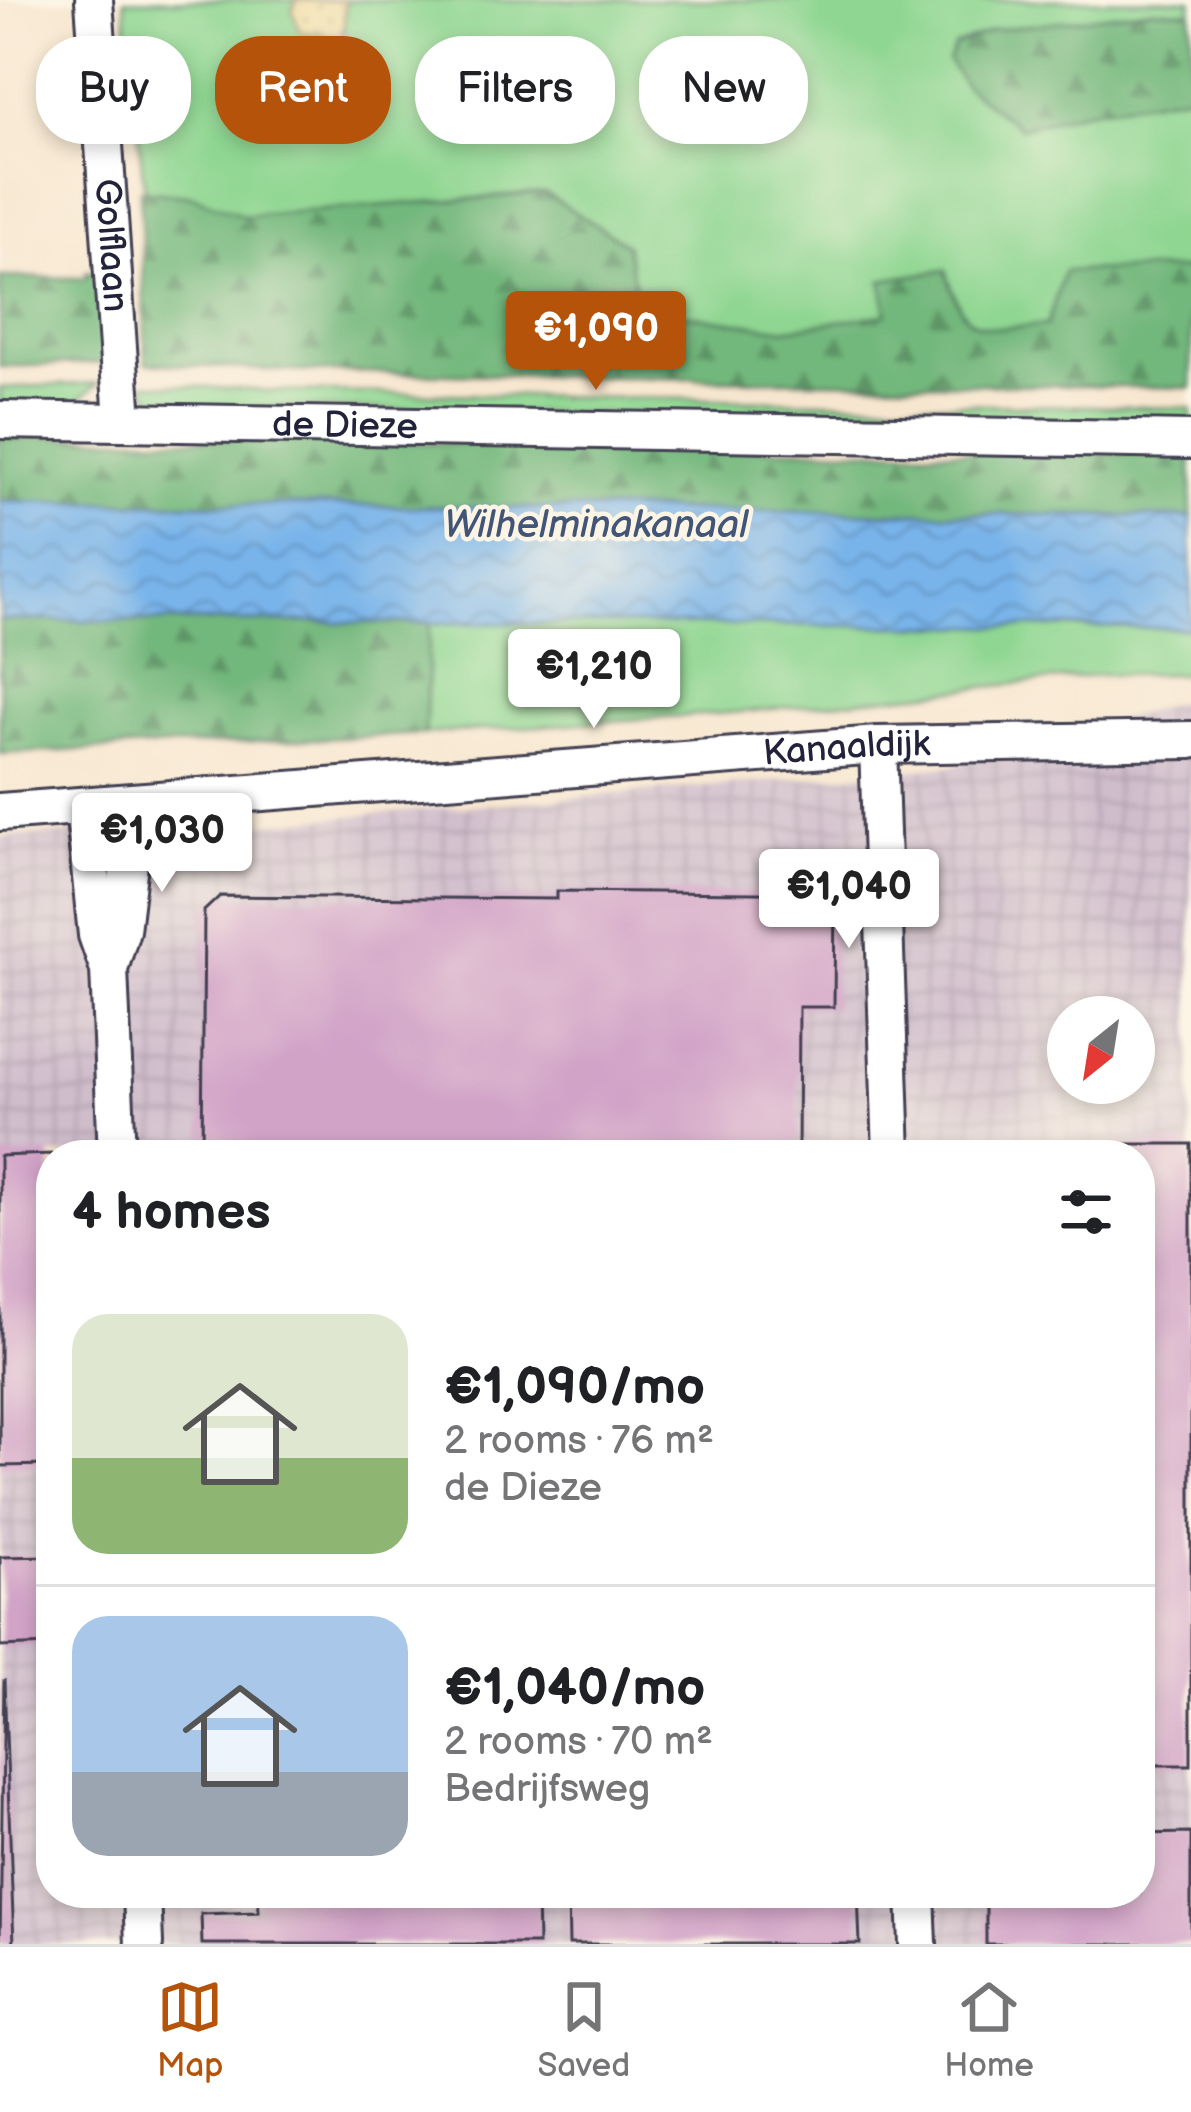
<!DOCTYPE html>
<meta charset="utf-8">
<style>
:root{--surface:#fff;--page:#f2f2f2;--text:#202124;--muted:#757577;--line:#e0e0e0;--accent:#b45309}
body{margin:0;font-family:"Balsamiq Sans",sans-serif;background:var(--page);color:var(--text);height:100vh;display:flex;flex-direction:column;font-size:45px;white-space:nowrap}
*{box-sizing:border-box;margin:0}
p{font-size:39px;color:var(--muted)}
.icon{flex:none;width:66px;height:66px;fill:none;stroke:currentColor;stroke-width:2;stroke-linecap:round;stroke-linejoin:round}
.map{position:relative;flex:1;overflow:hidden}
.side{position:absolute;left:36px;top:1140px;width:1119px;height:768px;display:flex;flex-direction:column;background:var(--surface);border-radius:48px;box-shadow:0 6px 18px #0003}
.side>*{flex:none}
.guide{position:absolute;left:36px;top:36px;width:1119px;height:108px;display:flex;gap:24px}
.needle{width:78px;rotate:210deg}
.tools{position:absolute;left:1047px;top:996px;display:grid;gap:24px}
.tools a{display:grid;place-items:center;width:108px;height:108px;border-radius:50%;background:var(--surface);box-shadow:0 6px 18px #0003;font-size:60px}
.price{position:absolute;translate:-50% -102px;padding:0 27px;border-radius:12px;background:#fff;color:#222;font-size:39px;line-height:78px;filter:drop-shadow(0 3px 6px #0008)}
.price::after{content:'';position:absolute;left:50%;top:72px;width:36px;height:27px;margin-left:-18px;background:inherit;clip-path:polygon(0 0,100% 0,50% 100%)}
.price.selected{background:var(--accent);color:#fff}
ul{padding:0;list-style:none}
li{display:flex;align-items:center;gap:36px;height:300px;padding:0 36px}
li+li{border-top:3px solid var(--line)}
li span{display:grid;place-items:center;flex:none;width:336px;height:240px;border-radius:36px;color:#555}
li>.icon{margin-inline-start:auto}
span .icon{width:144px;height:144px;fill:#fffc;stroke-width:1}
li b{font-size:51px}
h2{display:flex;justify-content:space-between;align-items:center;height:144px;padding:0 36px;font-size:51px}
.pill{padding:0 42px;border-radius:48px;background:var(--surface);box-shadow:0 6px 18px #0003;font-size:42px;line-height:108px}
.pill.selected{background:var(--accent);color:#fff}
.menu{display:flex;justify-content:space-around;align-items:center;height:168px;border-top:3px solid var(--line);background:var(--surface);font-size:33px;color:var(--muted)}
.menu a{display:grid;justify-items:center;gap:6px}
.menu .selected{color:var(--accent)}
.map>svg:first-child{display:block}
.industrial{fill:url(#industrial-grid);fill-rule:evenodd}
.grass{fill:#8ed691;stroke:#587c66;stroke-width:3}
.forest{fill:url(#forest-firs);stroke:#4a6c5b;stroke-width:3}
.sand{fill:url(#sand-dots);stroke:#887e6c;stroke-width:3}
.water{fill:url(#water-waves);stroke:#4d6b92;stroke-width:3}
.building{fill:#d1a3c7}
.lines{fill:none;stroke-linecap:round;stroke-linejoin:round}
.minor-casing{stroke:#423f51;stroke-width:42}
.minor{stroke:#fff;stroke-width:36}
.labels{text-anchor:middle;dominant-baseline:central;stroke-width:9;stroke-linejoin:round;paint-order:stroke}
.street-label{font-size:36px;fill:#22223b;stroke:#fcf5e5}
.water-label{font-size:39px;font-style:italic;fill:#405578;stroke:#fcf5e5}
</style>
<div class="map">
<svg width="1191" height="1944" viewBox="0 0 1191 1944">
<defs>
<pattern id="industrial-grid" width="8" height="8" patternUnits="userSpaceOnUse" patternTransform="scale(3)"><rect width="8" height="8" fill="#d0bdcc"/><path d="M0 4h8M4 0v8" fill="none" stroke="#b2a2b0"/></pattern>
<pattern id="forest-firs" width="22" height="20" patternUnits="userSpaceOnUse" patternTransform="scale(3)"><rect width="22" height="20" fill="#72b77b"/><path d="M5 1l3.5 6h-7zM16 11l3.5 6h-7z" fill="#5d9466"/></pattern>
<pattern id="sand-dots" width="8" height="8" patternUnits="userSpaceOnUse" patternTransform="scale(3)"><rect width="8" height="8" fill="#eeda9e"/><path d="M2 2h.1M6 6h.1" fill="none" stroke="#ccbb89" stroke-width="1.8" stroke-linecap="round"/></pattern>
<pattern id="water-waves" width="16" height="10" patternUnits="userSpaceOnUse" patternTransform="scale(3)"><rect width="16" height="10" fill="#78b4ea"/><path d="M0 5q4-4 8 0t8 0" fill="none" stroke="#6292bf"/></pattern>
</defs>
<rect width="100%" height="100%" fill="#fcf5e5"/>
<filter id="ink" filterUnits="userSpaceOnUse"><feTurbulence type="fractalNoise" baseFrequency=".00833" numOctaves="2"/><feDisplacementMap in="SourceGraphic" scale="24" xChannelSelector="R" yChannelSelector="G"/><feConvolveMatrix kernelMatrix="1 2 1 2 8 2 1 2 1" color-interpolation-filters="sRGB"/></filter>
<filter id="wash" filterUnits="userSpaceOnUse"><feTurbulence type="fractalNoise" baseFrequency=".004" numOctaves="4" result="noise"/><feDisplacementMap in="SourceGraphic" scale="48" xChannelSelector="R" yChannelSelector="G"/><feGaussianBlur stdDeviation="2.7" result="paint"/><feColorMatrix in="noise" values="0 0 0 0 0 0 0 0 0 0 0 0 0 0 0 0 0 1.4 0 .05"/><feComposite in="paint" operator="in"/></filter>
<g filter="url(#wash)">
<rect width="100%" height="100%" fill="#f7e6cf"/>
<path class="industrial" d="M1191 699V1944H0V837L194 829 952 766ZM1068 1017H1134V1083H1068ZM51 1155H1140V1893H51Z"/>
<path class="grass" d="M124 0H1191V340L161 342Z
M99 383 75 403 0 405V388Z
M138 383 269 391 1191 408V424L180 406 158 402Z
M430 622 1191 628V674L1103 675 743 712 425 734Z"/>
<path class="forest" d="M1153 9 1191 12V94L1083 111 1020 128 966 87 948 61 955 46 993 30Z
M140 190 193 196 244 216 545 193 626 244 638 302 660 311 784 329 887 314 882 280 946 270C965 339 981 329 1047 325L1064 271 1191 269V388L284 371 146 363Z
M86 272 100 274 105 363 0 367V277L86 278Z
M0 436 1191 455V517L0 501Z
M0 620 430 622 425 734 0 754Z"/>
<path class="sand" d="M296 0H346L343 36 300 32 292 10Z"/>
<path class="water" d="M0 501 1191 517V628L0 620Z"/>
<g id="blocks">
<path class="building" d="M557 891 835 894 834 1007H799L798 1155H202L204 911 220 896 557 899Z
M1097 1144H1191V1765H1140V1155H1097Z
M51 1154V1250H45L46 1278 51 1277V1465L0 1466V1156Z
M51 1556V1645L0 1647V1557Z
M4 1679 14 1944H0Z
M1191 1833V1944H986V1893H1140V1834Z
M258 1893H537L538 1944H202L201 1914 259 1912Z
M568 1893H858L860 1944H569Z"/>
</g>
</g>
<g filter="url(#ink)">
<use href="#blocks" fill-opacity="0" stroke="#423f51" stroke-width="3"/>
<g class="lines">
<defs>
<g id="minor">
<path id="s1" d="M94 0 123 420"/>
<path id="s2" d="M0 420 1191 440"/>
<path d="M878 745 892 1155"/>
<path d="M84 808 97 935 109 969 117 1155"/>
<path id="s3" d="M0 812 878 745 1191 740"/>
<path d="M109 969 121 930 136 805"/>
<path d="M142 1893 144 1944"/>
<path d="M916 1893 918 1944"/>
</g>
</defs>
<use href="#minor" class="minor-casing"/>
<use href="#minor" class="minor"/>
</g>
</g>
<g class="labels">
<g class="street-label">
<text stroke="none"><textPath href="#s1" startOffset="246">Golflaan</textPath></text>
<text stroke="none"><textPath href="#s2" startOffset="345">de Dieze</textPath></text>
<text stroke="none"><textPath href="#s3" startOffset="849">Kanaaldijk</textPath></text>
</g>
<g class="water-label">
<text x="596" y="525">Wilhelminakanaal</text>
</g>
</g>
</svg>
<div class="tools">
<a><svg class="needle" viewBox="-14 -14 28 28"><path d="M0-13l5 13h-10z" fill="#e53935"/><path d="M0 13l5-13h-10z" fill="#757577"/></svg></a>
</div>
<b class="price selected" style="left:596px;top:393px">€1,090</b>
<b class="price" style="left:594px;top:731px">€1,210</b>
<b class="price" style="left:162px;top:895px">€1,030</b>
<b class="price" style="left:849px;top:951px">€1,040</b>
<div class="guide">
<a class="pill">Buy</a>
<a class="pill selected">Rent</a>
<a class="pill">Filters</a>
<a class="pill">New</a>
</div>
<section class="side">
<h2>4 homes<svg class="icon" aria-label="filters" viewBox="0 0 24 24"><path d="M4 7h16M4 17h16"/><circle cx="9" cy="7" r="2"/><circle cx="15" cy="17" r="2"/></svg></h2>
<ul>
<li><span style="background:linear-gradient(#dfe7d0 60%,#8fb573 0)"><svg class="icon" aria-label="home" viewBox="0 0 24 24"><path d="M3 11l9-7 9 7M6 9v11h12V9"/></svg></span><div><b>€1,090/mo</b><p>2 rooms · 76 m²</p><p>de Dieze</p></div></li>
<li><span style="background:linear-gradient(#a9c7e8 65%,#9aa5b1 0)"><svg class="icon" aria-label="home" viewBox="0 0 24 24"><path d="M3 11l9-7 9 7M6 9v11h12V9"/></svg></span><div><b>€1,040/mo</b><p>2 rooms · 70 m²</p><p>Bedrijfsweg</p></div></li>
</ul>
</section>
</div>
<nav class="menu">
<a class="selected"><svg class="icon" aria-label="map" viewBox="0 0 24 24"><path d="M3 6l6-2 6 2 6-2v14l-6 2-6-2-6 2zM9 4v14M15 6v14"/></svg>Map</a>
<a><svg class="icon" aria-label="saved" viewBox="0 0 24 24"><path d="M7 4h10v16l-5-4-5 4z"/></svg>Saved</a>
<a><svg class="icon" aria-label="home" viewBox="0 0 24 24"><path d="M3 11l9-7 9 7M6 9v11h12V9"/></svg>Home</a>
</nav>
